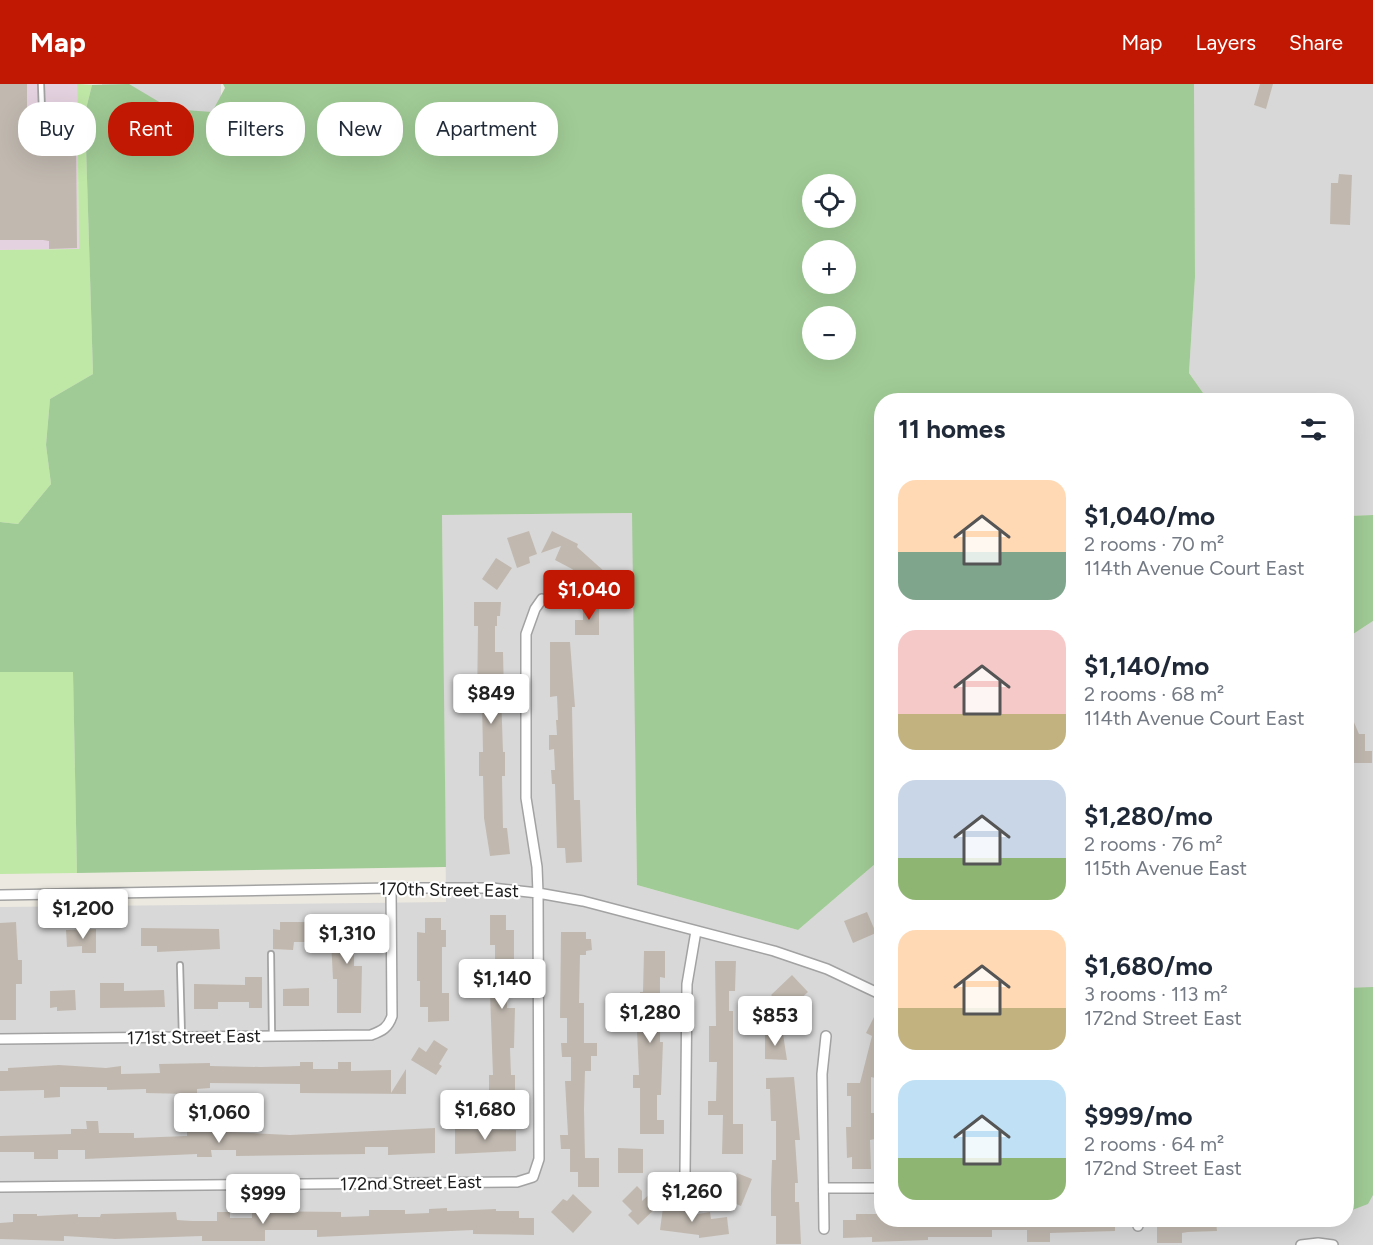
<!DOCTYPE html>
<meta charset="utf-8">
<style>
:root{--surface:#fff;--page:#f6f6f7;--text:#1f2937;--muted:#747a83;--accent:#c11804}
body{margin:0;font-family:Figtree,sans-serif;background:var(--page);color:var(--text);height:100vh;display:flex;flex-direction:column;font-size:22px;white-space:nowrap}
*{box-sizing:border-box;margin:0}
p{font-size:20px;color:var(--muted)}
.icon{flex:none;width:33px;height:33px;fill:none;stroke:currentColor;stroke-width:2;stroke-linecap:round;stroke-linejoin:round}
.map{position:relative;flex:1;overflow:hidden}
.side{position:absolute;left:874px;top:309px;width:480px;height:834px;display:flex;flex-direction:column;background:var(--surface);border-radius:24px;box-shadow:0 6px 24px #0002}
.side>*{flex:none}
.top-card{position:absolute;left:18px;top:18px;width:570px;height:54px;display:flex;gap:12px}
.buttons{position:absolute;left:802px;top:90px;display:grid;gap:12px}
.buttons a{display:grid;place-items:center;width:54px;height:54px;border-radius:50%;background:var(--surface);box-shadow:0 6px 24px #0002;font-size:30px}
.price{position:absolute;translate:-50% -51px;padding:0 14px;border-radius:6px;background:#fff;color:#222;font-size:20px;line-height:39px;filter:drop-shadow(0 2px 3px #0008)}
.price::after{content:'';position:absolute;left:50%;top:36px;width:18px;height:14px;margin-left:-9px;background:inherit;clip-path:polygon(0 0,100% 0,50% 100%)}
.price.current{background:var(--accent);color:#fff}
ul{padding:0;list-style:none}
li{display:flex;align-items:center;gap:18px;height:150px;padding:0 24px}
li span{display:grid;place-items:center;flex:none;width:168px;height:120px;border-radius:18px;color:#555}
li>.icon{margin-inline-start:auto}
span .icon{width:72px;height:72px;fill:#fffc;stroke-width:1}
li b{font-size:26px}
h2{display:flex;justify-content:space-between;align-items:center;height:72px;padding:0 24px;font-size:26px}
.tag{padding:0 21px;border-radius:24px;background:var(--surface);box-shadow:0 6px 24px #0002;font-size:21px;line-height:54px}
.tag.current{background:var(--accent);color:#fff}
header{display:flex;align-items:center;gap:36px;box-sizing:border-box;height:84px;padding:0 30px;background:var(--accent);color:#fff}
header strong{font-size:28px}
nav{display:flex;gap:33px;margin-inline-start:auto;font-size:21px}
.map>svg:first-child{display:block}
.residential{fill:#d9d8d8}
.industrial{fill:#e5d2e0}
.grass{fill:#bfe7a6}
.forest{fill:#a0cb96;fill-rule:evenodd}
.building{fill:#c1b9b0}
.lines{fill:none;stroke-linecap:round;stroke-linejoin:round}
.service-casing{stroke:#a2a2a2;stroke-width:8}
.minor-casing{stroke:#a2a2a2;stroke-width:12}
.service{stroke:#fff;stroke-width:4.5}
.minor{stroke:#fff;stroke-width:9}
.labels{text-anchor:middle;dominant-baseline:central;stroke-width:4.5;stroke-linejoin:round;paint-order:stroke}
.street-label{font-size:18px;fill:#1b1b1b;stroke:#fff}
</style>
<header>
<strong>Map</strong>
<nav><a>Map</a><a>Layers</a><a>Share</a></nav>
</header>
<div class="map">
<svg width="1373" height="1161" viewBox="0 0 1373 1161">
<rect width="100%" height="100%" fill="#eceae0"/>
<path class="residential" d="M102 0H221V42L102 43Z
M1192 0H1373V431L1347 432V316H1208L1189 289 1195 193Z
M633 429 637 801 798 846 882 774V1136H1347V554L1373 537V1161H0V823L446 818 442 431Z"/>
<path class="industrial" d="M0 0H77L79 165 0 166Z"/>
<path class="grass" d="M77 0 92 1 85 29 93 290 50 315 46 361 51 400 18 440 0 438V166L79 165Z
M73 587 77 789 0 790V588Z"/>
<path class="forest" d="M129 0 171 25 212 28 225 4 223 0H1194L1195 193 1189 289 1208 316H882V774L798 846 637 801 632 429 442 431 446 783 77 789 73 588H0V438L18 440 51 400 46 361 50 315 93 290 85 29 92 1ZM813 100H846V134H813ZM813 166H846V200H813ZM813 232H846V266H813Z
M1373 431V537L1347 554V432Z
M1373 903V1111L1368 1120 1347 1128V904Z"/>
<path class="building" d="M0 0H27V60H48V53H76L77 164 49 165V157L43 156H0Z
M1260 0H1273L1266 25 1254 21Z
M1339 90 1352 91 1350 141 1330 140 1331 99H1338Z
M529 447 537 470 529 473 530 479 517 484 507 454Z
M552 447 578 460 577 463 605 488 592 502 572 485 555 476 561 462 541 469Z
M496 474 512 484 497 506 482 495Z
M474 518H501L500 532H497V542H495V568H503L504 609H501L503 668H505V692H502L503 744H507L510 770 490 772 484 734 483 692H479V668H483L482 619H477L478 542H474Z
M583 520 599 521V551H575V536H583Z
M550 558H570L575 623H572L574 716H580L582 778 566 779 565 764H557L555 700H552L551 686H555L554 665 549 666V651H557L556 636H558L557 612 550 613Z
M1347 622 1359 650H1365V667H1372V679H1347Z
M867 828 876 849 853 859 844 837Z
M490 831H506V846H514V900H507V924H515L514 964H510L511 991H515V1014H489V991H493L490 909H495V861H490Z
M425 834H441V846H446V863H442V909H449V937L428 938V923H420V897H417V848L425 849Z
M336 835H361V858H354V882H362L361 929H337V895H333L331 855V842H336Z
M16 838 18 876H22V900H16V936H0V839Z
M280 838H309V858H294L293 866 273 865V845L280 846Z
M141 844 219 845 220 865 157 868V862H141Z
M96 845V869H82V862L67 863 66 846Z
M561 848H586V855H591L592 866 586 867V871H580L579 919H584V959H597V972H591V987H585L584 1025 585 1074H599V1103H578V1088H570V1065H561L560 1051H568L565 997H571V973H562L561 959H567V934H560Z
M644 867H665V894L660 893V958H663L661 1011H657V1036H664V1050H640V1004H633V991H639L637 947H640V908H643Z
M715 877H736L735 907H729V927H733V1040H743V1070H722L723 1031H708V1017H716L717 978H709V942H716Z
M792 891 808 908 797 918 793 913 782 923 771 911Z
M245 893H262V924H249V918H218V925H194V900L245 901Z
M100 899H124V907L164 906 165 923 100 924Z
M309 904V922H283V905Z
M75 906 76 926 57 927V923L50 924V907Z
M875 931 882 935V984L879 995 871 993V1029H875V1055L870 1056 871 1085H852V1073L847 1074 846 1043H851V1012H847V999H860L872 952 866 949Z
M765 950H783L787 976 765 975Z
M434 956 448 965 439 980 442 982 436 991 411 976 419 963 426 968Z
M300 978H313V985H338V978H351V987L391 986V1009L406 985V1010L300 1009V1000L210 999V1004L197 1005V1009L186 1010 146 1009V1005L107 1006V1003H60V1013L44 1014V1006L0 1007V987H8V984L59 981 106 984 121 982V990L160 989 159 980 210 979V982L261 983 300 982Z
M794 993 800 1056H795L798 1099H795V1118H799L801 1160H776V1132H771V1105L772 1076H776V1037H771L770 1005H766V994Z
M86 1037H98L99 1049H134V1054L187 1052V1048L211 1047 290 1051 435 1044V1069L388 1071V1063H365V1070L236 1072V1066H211L212 1073H197V1070L85 1075V1066H58V1075H34V1068H0V1052L71 1050V1045H87Z
M455 1045 516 1046V1067L455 1070Z
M618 1064 643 1065V1089H618Z
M737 1089 752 1095 741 1122 719 1113 724 1098 733 1101Z
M637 1102 642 1107V1117L654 1106 664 1116 638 1141 628 1131 632 1127 622 1117Z
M573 1110 592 1128 573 1149 551 1128 563 1115 567 1117Z
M664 1116 671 1123 693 1126 692 1131 710 1128 711 1135 727 1133 729 1150 699 1154V1151L660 1146Z
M447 1124V1127L496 1125V1127H519V1134H534V1151L473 1150V1146L317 1153V1146H265V1157H202V1152L115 1155 64 1152V1157L0 1155V1139L13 1138V1130H37V1132L78 1130V1133H100L101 1130 176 1128 177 1136 192 1137H217V1128H230V1134H252V1127L341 1128V1133L369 1132V1126H405V1130L429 1129V1125Z
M856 1130H882V1136H1115V1147L1050 1149V1158H1027V1146H992V1153H928V1156L872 1158V1153L843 1154V1136H856Z
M1157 1136H1216L1217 1147 1188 1148 1182 1149V1159H1157Z"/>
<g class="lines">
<defs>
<path id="service" d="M41 0 42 27
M271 870 272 952
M180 881 182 953"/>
<path id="minor" d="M0 811 391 804H492L538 809 583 817 774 867 827 885 882 911
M0 955 371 951C382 947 388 944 392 932L391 804
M685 1090 687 900 696 847
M0 1103 517 1098 533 1093 539 1075 538 809 537 783 526 714V550L535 525 542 515
M824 1104H882
M1138 1136V1142
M824 1145 822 990 826 952
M1301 1161 1318 1159 1333 1161"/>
</defs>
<use href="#service" class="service-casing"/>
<use href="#minor" class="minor-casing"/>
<use href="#service" class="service"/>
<use href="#minor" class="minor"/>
</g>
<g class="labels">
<g class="street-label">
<text transform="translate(449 806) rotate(1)">170th Street East</text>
<text transform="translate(194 953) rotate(-1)">171st Street East</text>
<text transform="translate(411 1099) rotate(-1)">172nd Street East</text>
</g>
</g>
</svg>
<div class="buttons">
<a><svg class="icon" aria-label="locate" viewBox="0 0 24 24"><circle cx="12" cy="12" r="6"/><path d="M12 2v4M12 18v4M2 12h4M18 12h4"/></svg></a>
<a>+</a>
<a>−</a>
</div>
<b class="price current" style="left:589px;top:537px">$1,040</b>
<b class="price" style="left:491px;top:641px">$849</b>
<b class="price" style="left:83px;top:856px">$1,200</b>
<b class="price" style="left:347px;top:881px">$1,310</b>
<b class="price" style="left:502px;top:926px">$1,140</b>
<b class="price" style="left:650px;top:960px">$1,280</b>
<b class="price" style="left:775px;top:963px">$853</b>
<b class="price" style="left:485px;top:1057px">$1,680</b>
<b class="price" style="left:219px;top:1060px">$1,060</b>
<b class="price" style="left:692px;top:1139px">$1,260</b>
<b class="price" style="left:263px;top:1141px">$999</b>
<div class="top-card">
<a class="tag">Buy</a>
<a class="tag current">Rent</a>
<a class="tag">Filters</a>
<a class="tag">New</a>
<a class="tag">Apartment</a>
</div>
<section class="side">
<h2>11 homes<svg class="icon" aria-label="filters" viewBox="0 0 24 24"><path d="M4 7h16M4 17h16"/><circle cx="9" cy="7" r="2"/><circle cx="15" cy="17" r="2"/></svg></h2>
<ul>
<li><span style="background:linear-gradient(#ffd9b3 60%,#7fa58c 0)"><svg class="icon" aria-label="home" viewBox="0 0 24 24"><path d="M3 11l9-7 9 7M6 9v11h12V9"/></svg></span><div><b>$1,040/mo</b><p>2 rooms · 70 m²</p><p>114th Avenue Court East</p></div></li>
<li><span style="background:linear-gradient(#f6c9c9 70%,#c2b280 0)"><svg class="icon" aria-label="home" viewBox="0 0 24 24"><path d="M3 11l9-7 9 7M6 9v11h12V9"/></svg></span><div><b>$1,140/mo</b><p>2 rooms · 68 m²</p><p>114th Avenue Court East</p></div></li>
<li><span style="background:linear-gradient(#c9d6e8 65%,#8fb573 0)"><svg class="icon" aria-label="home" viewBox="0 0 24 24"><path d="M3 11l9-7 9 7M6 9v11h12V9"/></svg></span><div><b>$1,280/mo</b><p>2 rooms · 76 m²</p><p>115th Avenue East</p></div></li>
<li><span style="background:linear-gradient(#ffd9b3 65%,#c2b280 0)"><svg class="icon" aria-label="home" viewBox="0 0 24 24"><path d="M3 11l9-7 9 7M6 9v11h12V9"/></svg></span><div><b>$1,680/mo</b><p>3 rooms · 113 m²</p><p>172nd Street East</p></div></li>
<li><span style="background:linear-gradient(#bfe0f5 65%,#8fb573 0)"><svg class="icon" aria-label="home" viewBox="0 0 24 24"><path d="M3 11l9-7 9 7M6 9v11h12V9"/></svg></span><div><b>$999/mo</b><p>2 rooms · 64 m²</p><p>172nd Street East</p></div></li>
</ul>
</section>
</div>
